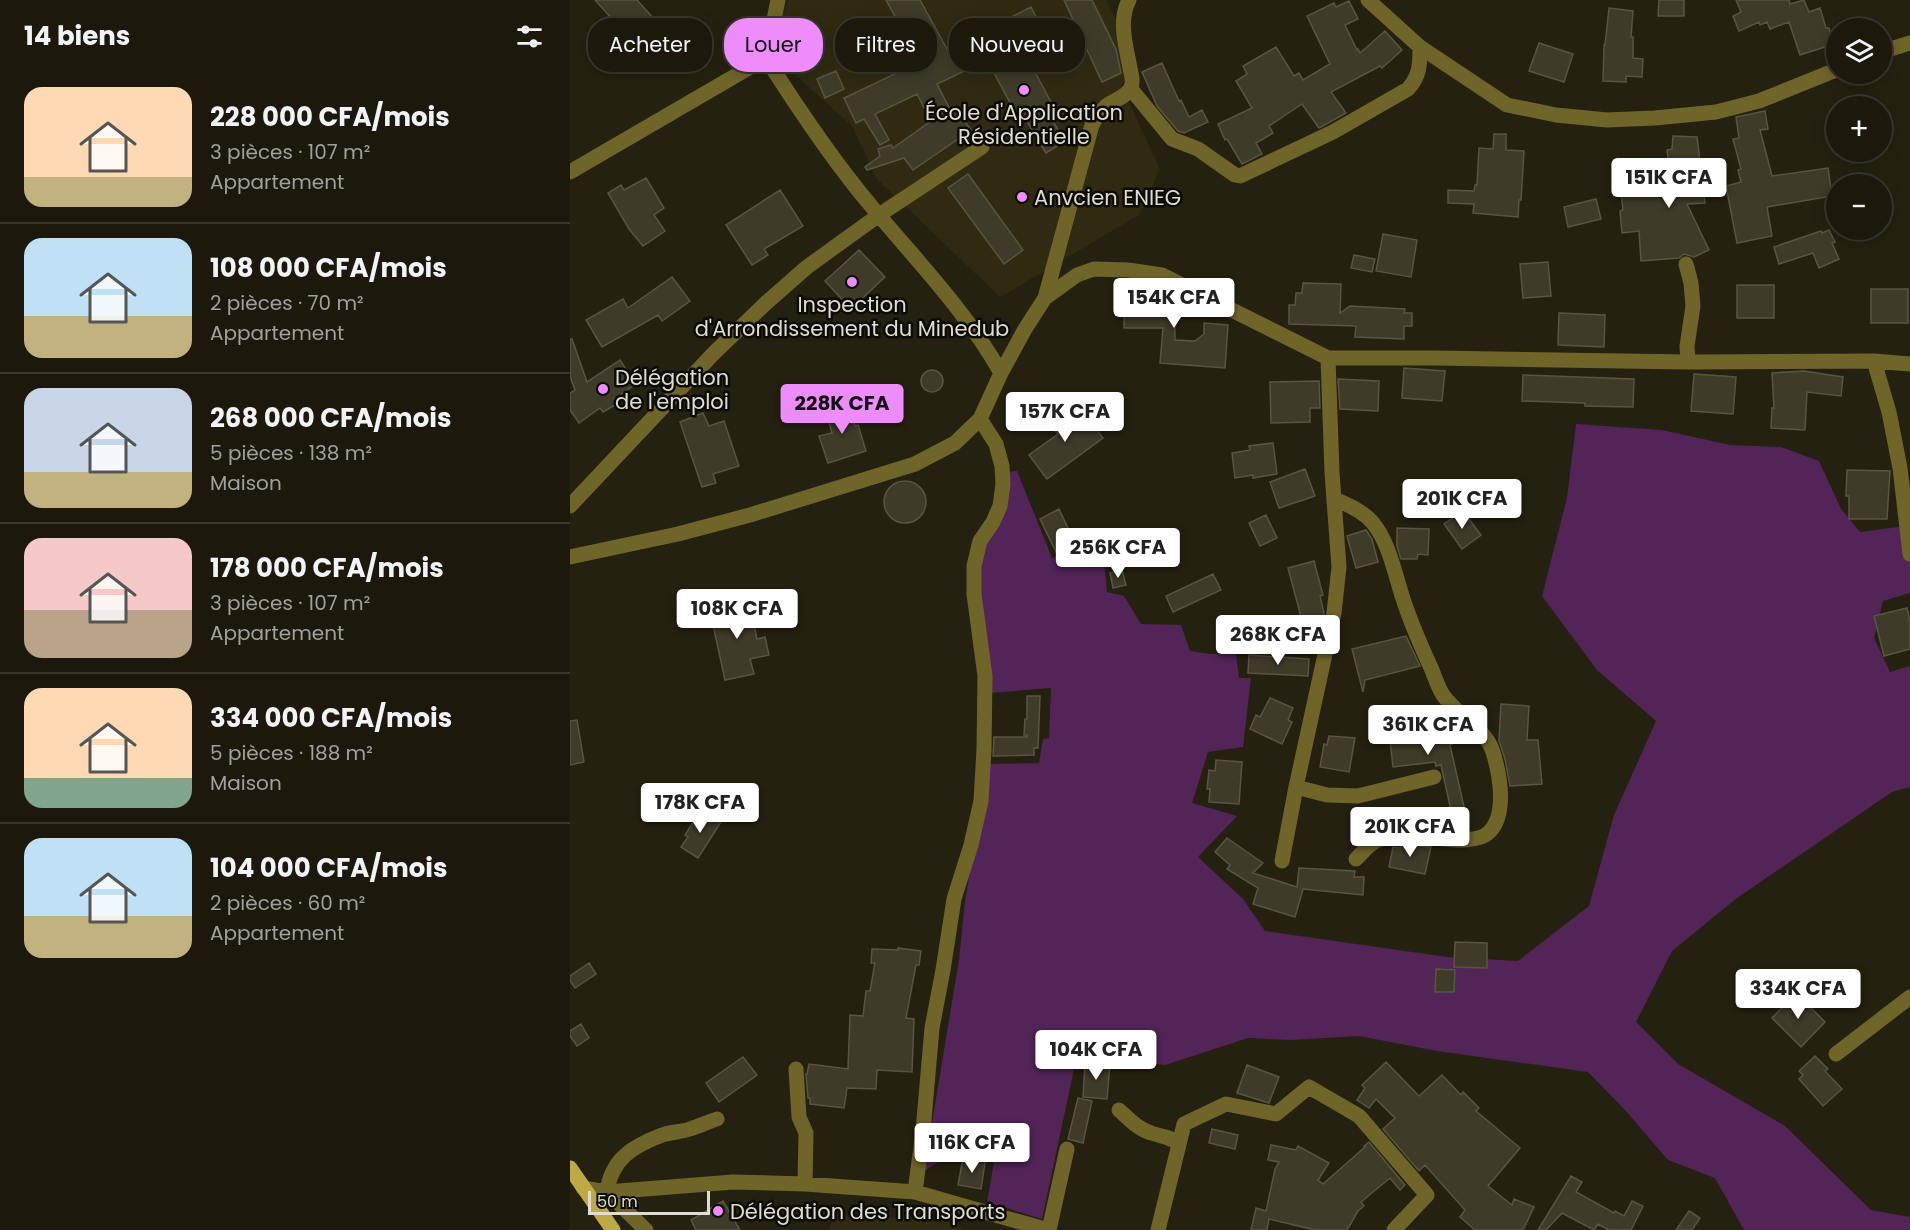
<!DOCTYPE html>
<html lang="fr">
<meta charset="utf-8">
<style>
:root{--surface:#1c190c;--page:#29261a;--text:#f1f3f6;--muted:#a0a09d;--line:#3a382d;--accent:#ed8cfa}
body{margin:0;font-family:Poppins,sans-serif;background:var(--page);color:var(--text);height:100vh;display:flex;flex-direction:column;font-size:22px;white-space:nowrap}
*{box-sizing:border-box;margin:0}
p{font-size:20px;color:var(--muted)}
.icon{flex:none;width:33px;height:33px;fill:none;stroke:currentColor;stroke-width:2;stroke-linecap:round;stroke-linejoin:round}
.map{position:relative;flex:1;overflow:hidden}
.details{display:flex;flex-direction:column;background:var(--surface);width:570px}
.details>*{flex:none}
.top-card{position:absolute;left:18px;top:18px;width:570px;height:54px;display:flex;gap:12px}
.fabs{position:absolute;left:1256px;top:18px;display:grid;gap:12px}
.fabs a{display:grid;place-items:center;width:66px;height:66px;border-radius:50%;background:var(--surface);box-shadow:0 3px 15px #0003,0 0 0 2px var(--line);font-size:30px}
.scale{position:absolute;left:18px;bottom:15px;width:122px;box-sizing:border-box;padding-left:6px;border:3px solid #dfddd2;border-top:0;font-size:16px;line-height:21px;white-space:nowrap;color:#dfddd2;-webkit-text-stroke:4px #0c0b05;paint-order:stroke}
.price{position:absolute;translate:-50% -51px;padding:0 14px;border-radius:6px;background:#fff;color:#222;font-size:20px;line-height:39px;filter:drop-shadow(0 2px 3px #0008)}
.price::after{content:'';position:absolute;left:50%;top:36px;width:18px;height:14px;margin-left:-9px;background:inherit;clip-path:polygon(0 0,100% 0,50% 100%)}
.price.selected{background:var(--accent);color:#111}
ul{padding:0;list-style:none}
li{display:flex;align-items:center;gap:18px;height:150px;padding:0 24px}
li+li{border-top:2px solid var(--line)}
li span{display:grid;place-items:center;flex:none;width:168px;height:120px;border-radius:18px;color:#555}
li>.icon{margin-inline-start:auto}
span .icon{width:72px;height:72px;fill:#fffc;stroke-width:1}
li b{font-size:26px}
h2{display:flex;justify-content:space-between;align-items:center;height:72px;padding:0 24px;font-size:26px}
.pill{padding:0 21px;border-radius:24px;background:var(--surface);box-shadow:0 3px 15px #0003,0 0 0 2px var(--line);font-size:21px;line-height:54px}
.pill.selected{background:var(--accent);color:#111}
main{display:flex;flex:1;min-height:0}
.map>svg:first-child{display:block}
.built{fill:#2f2a11}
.green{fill:#522458}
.building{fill:#3e3b28;stroke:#585542;stroke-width:1.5}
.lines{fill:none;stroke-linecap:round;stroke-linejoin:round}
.minor{stroke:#706529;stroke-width:15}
.major{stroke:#bdaa44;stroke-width:15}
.poi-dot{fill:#ed8cfa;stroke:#0c0b05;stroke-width:2}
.labels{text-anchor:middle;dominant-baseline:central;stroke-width:5;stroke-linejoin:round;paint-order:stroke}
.poi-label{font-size:21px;fill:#dfddd2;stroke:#0c0b05;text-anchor:start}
</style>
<main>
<section class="details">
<h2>14 biens<svg class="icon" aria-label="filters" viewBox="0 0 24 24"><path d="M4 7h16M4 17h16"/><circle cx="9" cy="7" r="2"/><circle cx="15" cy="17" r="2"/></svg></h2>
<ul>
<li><span style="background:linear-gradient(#ffd9b3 75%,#c2b280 0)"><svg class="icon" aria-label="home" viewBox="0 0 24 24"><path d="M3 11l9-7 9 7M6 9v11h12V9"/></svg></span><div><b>228 000 CFA/mois</b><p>3 pièces · 107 m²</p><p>Appartement</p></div></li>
<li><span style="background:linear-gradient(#bfe0f5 65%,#c2b280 0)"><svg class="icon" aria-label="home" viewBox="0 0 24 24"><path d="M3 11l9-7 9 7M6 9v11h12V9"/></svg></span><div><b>108 000 CFA/mois</b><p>2 pièces · 70 m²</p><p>Appartement</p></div></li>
<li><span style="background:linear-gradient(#c9d6e8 70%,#c2b280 0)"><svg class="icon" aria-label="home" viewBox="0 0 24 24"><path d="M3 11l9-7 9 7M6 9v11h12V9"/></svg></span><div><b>268 000 CFA/mois</b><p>5 pièces · 138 m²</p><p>Maison</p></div></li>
<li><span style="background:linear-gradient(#f6c9c9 60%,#b9a48a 0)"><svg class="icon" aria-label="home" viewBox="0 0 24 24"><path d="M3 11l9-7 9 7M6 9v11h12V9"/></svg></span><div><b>178 000 CFA/mois</b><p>3 pièces · 107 m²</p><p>Appartement</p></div></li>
<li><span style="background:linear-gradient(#ffd9b3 75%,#7fa58c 0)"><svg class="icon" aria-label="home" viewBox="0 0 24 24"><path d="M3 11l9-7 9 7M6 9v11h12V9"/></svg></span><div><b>334 000 CFA/mois</b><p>5 pièces · 188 m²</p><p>Maison</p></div></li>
<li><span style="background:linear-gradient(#bfe0f5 65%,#c2b280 0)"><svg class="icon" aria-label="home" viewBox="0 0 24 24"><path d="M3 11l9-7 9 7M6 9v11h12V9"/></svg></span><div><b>104 000 CFA/mois</b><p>2 pièces · 60 m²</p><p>Appartement</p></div></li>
</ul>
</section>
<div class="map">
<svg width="1340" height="1230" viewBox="0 0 1340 1230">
<rect width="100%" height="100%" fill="#252110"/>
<path class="built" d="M219 0H536L567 61 551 85 590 169 569 215 430 297 306 178 282 126 208 59 212 15Z
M264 1214 379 1222 392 1230H259Z"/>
<path class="green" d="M1006 424 1092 430 1160 445 1211 447 1249 461 1271 509 1290 532 1336 526 1340 554V593L1313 601 1304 638 1320 672 1340 666V787L1322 792 1167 898 1102 951 1066 1022 1108 1064 1215 1126 1301 1210 1340 1217V1230H1174L1145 1178 1098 1160 1055 1110 1018 1072 867 1051 789 1036 721 1040 678 1038 595 1065 559 1061 509 1046 472 1219 417 1202 425 1157 383 1153 354 1171 389 960 395 901 419 764 469 763 473 739 479 738 481 688 419 693 408 577 414 544 437 472 447 471 482 558 532 542 537 592 554 596 571 624 611 625 620 651 640 654H666L669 678H681L673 747 638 752 622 803 667 816 628 857 673 899 695 931 877 957 948 961 1019 906 1044 815 1086 721 1027 670 972 596 997 498Z"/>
<path class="building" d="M25 0H67L84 19 82 21 92 32 76 47 66 35 61 40Z
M316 0H350L377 49 461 7 474 33 450 44 482 104 475 108 495 141 476 153 455 118 450 121 417 60 367 84 380 109 384 106 401 130 343 170 334 158 297 170 295 167 310 156 308 149 321 145 323 148 361 121 347 94 305 114 319 140 310 145 294 119 286 123 274 98 350 62Z
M494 0H522L546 49 551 73 532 82Z
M1089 0H1114V16H1088Z
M1166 0H1219L1220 4 1234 0 1239 12 1250 8 1256 28H1259L1264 44 1230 55 1219 22 1200 29 1197 22 1190 25 1189 22 1169 31 1163 16 1171 12Z
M779 1 788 19 775 25 787 50 788 49 790 53 815 31 832 50 812 68 810 66 761 92 776 113 749 128 732 104 699 126 703 133 686 143 692 154 672 164 657 139 655 140 648 124 682 108 666 81 677 74 673 66 706 47 724 76 729 73 733 80 760 64 737 16 764 3 766 7Z
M1039 8 1063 11 1061 37H1063V58L1073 59 1072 77 1056 76V82L1033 81 1034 45H1035Z
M969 43 1003 54 994 82 959 71Z
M592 63 609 101 611 100 619 117 632 110 638 122 614 133 608 131 587 106 572 72Z
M266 71 274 89 255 98 247 79Z
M1195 111 1198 129 1190 130 1202 176 1258 168 1262 196 1197 207 1202 236 1167 243 1156 186 1171 182 1168 170 1171 169 1163 139 1169 138 1166 117Z
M924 134H936V150L954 151 951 200H949L948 217 903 213 904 204 878 203V190L904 191 905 185H907L909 148 923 149Z
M1103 136 1127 137 1135 203 1117 204 1139 250 1124 257 1114 254 1109 258 1071 261 1069 231 1052 233 1050 211 1053 210 1051 193 1076 191 1075 196H1103L1097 150 1102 149Z
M398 174 453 250 434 264 378 188Z
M76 178 94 208 84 215 95 231 73 246 59 229 38 193 51 185 54 190Z
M210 190 233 226 194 249 198 255 182 265 156 225Z
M1026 199 1031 219 998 227 994 207Z
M1259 230 1265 242 1262 243 1269 259 1249 268 1243 253 1209 264 1204 247 1251 231 1252 233Z
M813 234 847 240 841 277 806 271Z
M289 250 315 277 281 309 255 281Z
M784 255 805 259 802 272 781 268Z
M978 262 981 296 953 298 950 264Z
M102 277 120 301 92 321 88 315 32 347 16 320 53 299 58 308Z
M733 283 771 284 770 313 780 306 835 309 834 313H842V326H834V339L785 337 786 326 719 324V305H725L726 293H732Z
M1167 285H1204V318H1167Z
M554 289H597L604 292 605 340 625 341 634 334V323L658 325 655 368 590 363 593 328H554Z
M1301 289H1338V323H1301Z
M989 313 1035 315 1034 347 988 345Z
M0 339H2L17 382 50 360 66 384 44 399 47 404 33 412 30 408 9 423 0 410V393L5 390 0 376Z
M834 368 875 371 872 401 832 398Z
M351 381a11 11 0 1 1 22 0a11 11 0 1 1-22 0Z
M1234 371 1273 377 1271 396 1237 392 1235 430 1201 428 1202 408H1204L1202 373Z
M1124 374 1166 377 1163 414 1121 411Z
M953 375 1064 379 1063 407 1015 406V403L952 401Z
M768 379 809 381 808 411 770 409Z
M749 381 750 408H740V422L701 423 700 382Z
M277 402 285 426 288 425 296 451 258 463 249 436 262 433 255 409Z
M481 409 498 426 515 414 533 438 477 479 459 455 488 434 472 418Z
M133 413 139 426 154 421 169 466 143 474 146 483 132 487 110 422Z
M703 443 707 474 683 478V475L665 478 662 453 680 450 679 446Z
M735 469 745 496 709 508 700 482Z
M1277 470 1320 471 1317 519H1279V496H1276Z
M314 502a21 21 0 1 1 42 0a21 21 0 1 1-42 0Z
M489 509 505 543 486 552 470 519Z
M893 511 911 535 892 549 874 524Z
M696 515 707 538 690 546 679 523Z
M827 528 859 529 858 555 848 554 847 559H831L827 546Z
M796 530 802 539 808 562 786 568 777 536Z
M744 561 753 595 750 596 754 613 752 624 734 628 718 568Z
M552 570 556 585 543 588 540 573Z
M643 574 651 590 603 612 596 596Z
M179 602 187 639 195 637 199 655 180 659 184 674 155 680 140 611Z
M1337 608 1340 622V649L1314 656 1304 616Z
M836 636 850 666 795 680 793 692 782 649Z
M679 655 739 659 738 676 678 673Z
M457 696H470L468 748H464V755L423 756 424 737H457V735H454L455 719H457Z
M700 698 723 708 718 720 722 722 712 744 680 729 686 715 690 717Z
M931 704 959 706 957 740H968L972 784 940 786 935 759 929 741Z
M854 719 855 730 874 723 882 744 880 745 897 820 884 824 871 765 866 766 865 762 823 767 818 723Z
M7 720 14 762 0 765V721Z
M759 736 785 738 779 772 750 767 754 744 757 745Z
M646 760 672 762 669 804 639 802 640 789H637L639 770 645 771Z
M135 811 151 822 128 858 111 847 118 837 115 835 129 813 133 815Z
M657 838 693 863 683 873 727 887 729 868 785 871 784 877H794L793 895 733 889 725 917 683 904 688 888 657 869 660 865 645 852Z
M831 845 861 847 855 874 819 867 823 847 830 848Z
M885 942 917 943V968L884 967Z
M328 948 351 951 349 965H346L336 1018 344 1019 342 1072 307 1070 306 1089 277 1088 274 1108 240 1104V1098H238L236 1074H237L239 1064 278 1069 280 1015 293 1016 296 991H300L305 963H301L302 949 328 950Z
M19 963 26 974 5 988 0 981V976Z
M866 969 885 970 884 992H865Z
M1226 993 1255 1022 1231 1047 1202 1018Z
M11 1024 19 1038 7 1046 0 1036V1031Z
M1245 1056 1258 1069 1255 1071 1272 1089 1253 1106 1229 1079 1233 1075 1229 1071Z
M173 1057 187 1075 149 1102 136 1083Z
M816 1062 849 1096 872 1075 891 1095 893 1092 909 1108 906 1111 950 1148 918 1186 942 1205 944 1199 964 1207 953 1230H905L890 1217 895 1210 855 1165 849 1171 813 1129 825 1118 806 1099 799 1108 787 1100 795 1088 792 1085Z
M515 1063 540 1064 537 1099 513 1097Z
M677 1065 709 1077 699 1103 667 1093Z
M508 1098 522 1101 513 1143 498 1139Z
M642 1129 668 1135 665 1149 639 1143Z
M799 1142 835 1185 830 1190 820 1178 791 1202 794 1206 788 1211 777 1230H745L699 1219 697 1230H681L686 1208 696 1211 705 1169 709 1162 698 1160 701 1145 726 1150 728 1146 759 1163 748 1180 753 1184 795 1147 794 1146Z
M393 1158 415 1162 411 1189 388 1185Z
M1001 1176 1012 1182 1006 1192 1044 1213 1045 1211 1054 1216 1062 1201 1073 1206 1061 1230H1039L1028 1224 1024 1230 992 1213 976 1230H968Z
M153 1201 170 1230H126L121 1220Z
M1119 1211 1130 1218 1122 1230H1106Z"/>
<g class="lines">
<path class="minor" d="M208 0 196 58C229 110 263 161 302 207 347 261 396 311 431 373
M798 0 850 47 937 105 986 115 1037 120 1085 118 1146 112 1189 101 1266 70
M1311 52 1340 43
M561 89 602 139 628 149 665 175 670 176 763 132 838 89C850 76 850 64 850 47
M0 172 196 58
M1116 264 1121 283 1123 306 1117 346 1118 362
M475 298 522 125C526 118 530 112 536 106 544 100 558 96 561 87 564 81 561 74 560 68 556 46 548 21 559 0
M1304 361 1319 412 1330 468 1340 554
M764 499C777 504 794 512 803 523 818 542 823 566 830 589 838 617 850 644 862 670 865 678 868 687 873 695 887 716 915 727 923 752 930 775 938 817 917 834 911 839 902 839 895 840 867 842 831 827 806 841 798 845 792 853 786 859
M0 506 143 354 196 303 237 267 309 215 412 147
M0 557 108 534 180 515 345 464 385 443 410 419 431 373 455 329 475 298 507 275 524 269 558 270 592 275 758 358H865L1118 362 1304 361 1340 364
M726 787 757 795 788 796 864 777
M712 861 726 787 764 613 769 567 762 473 758 358
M1266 1054 1340 997
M226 1069 229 1117 236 1133 235 1184
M549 1110C559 1119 568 1129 581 1133 593 1137 599 1136 609 1144
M13 1188 37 1192 163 1182 235 1184 345 1192 478 1230
M345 1192 353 1131 362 1028 373 970 384 899 401 845 411 801 414 750 415 676 404 594V566L410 541 423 522 430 506 433 484 432 466 426 444 410 419
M76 1230 37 1192C41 1159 63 1146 92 1135 101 1132 111 1132 120 1129 129 1126 138 1122 147 1119
M479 1230 497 1149
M588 1230 614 1124 656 1104 706 1114 739 1087 789 1116 857 1195 824 1230"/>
<path class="major" d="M0 1168 43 1230"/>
</g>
<g class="poi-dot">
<circle cx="454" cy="90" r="6"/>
<circle cx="452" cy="197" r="6"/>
<circle cx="282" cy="282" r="6"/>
<circle cx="33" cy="389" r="6"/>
<circle cx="148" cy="1211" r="6"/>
</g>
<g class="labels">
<g class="poi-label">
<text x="454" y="112" text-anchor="middle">École d'Application<tspan x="454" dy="24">Résidentielle</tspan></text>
<text x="464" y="197">Anvcien ENIEG</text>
<text x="282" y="304" text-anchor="middle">Inspection<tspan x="282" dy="24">d'Arrondissement du Minedub</tspan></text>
<text x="45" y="377">Délégation<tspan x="45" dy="24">de l'emploi</tspan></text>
<text x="160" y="1211">Délégation des Transports</text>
</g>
</g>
</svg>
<div class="fabs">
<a><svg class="icon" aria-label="layers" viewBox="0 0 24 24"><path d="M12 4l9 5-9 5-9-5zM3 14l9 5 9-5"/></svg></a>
<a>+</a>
<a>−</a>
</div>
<div class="scale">50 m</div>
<b class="price" style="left:1099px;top:209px">151K CFA</b>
<b class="price" style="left:604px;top:329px">154K CFA</b>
<b class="price selected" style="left:272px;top:435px">228K CFA</b>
<b class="price" style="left:495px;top:443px">157K CFA</b>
<b class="price" style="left:892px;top:530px">201K CFA</b>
<b class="price" style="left:548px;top:579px">256K CFA</b>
<b class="price" style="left:167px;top:640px">108K CFA</b>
<b class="price" style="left:708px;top:666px">268K CFA</b>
<b class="price" style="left:858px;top:756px">361K CFA</b>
<b class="price" style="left:130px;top:834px">178K CFA</b>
<b class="price" style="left:840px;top:858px">201K CFA</b>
<b class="price" style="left:1228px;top:1020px">334K CFA</b>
<b class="price" style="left:526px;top:1081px">104K CFA</b>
<b class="price" style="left:402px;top:1174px">116K CFA</b>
<div class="top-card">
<a class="pill">Acheter</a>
<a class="pill selected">Louer</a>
<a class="pill">Filtres</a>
<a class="pill">Nouveau</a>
</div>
</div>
</main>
